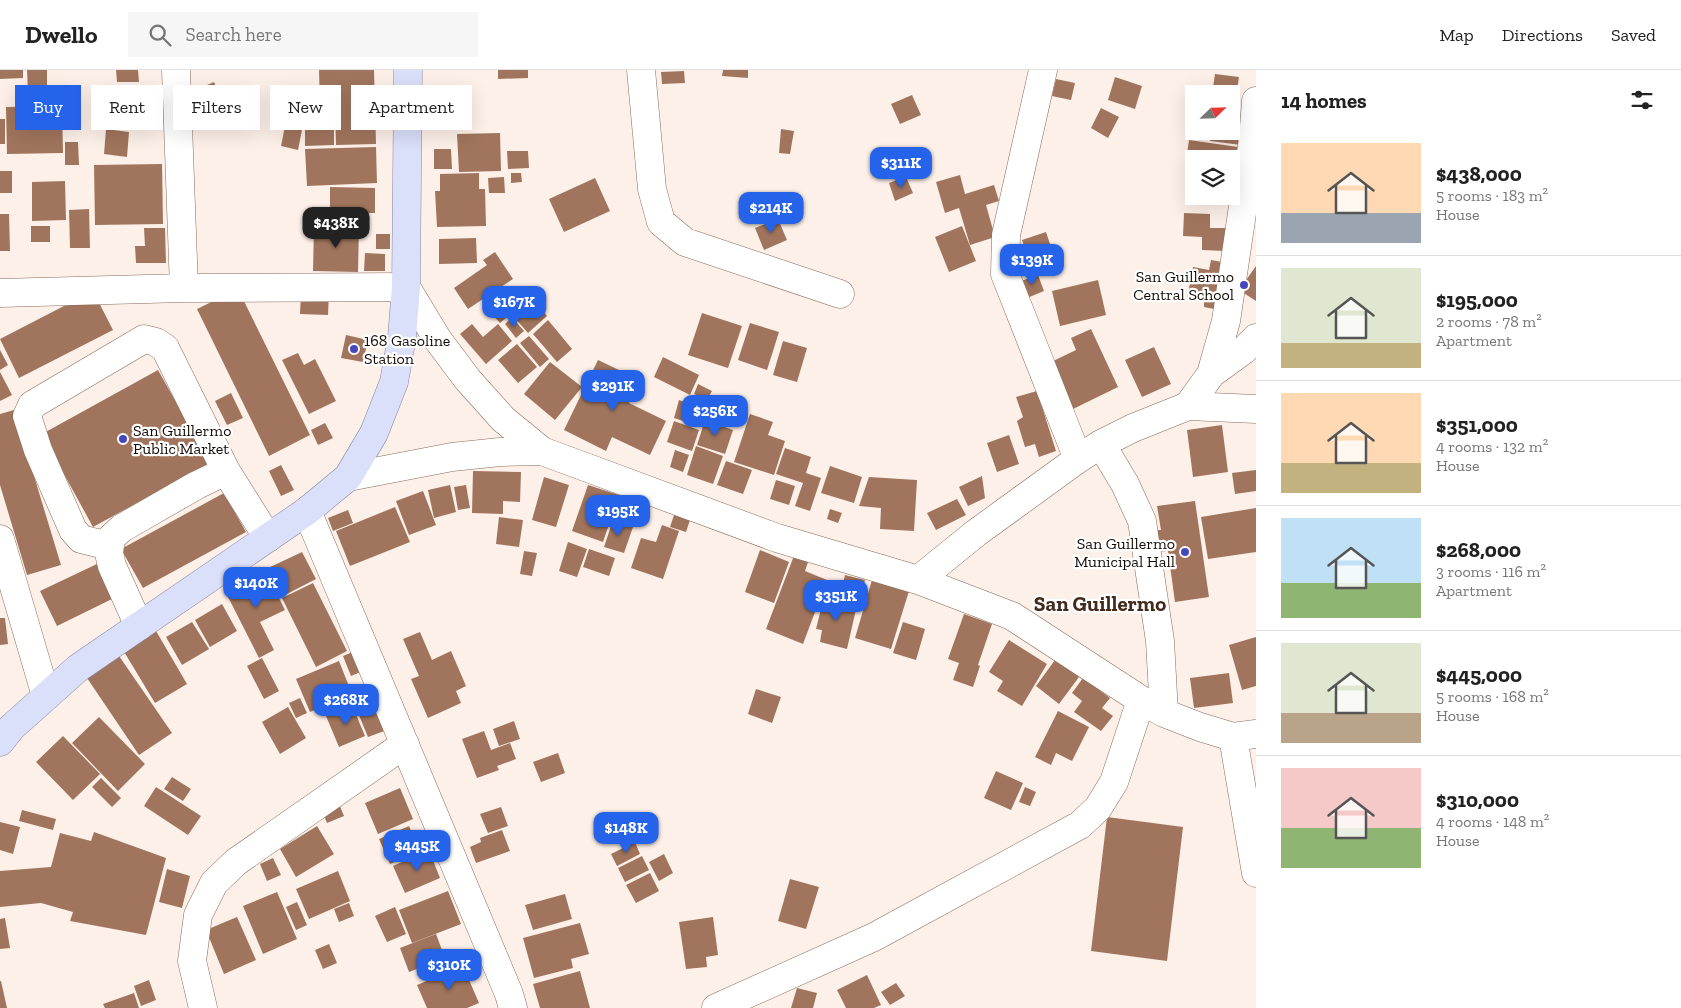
<!DOCTYPE html>
<meta charset="utf-8">
<style>
:root{--surface:#fff;--page:#f6f6f6;--text:#222;--muted:#767676;--line:#e0e0e0;--accent:#2563eb}
body{margin:0;font-family:"Zilla Slab",serif;background:var(--page);color:var(--text);height:100vh;display:flex;flex-direction:column;font-size:19px;white-space:nowrap}
*{box-sizing:border-box;margin:0}
p{font-size:16px;color:var(--muted)}
.icon{flex:none;width:28px;height:28px;fill:none;stroke:currentColor;stroke-width:2;stroke-linecap:round;stroke-linejoin:round}
.map{position:relative;flex:1;overflow:hidden}
.details{display:flex;flex-direction:column;background:var(--surface);width:425px}
.details>*{flex:none}
.top-card{position:absolute;left:15px;top:15px;width:475px;height:45px;display:flex;gap:10px}
.needle{width:32px;rotate:67deg}
.fabs{position:absolute;left:1185px;top:15px;display:grid;gap:10px}
.fabs a{display:grid;place-items:center;width:55px;height:55px;border-radius:0px;background:var(--surface);box-shadow:0 5px 20px #0002;font-size:25px}
.price{position:absolute;translate:-50% -42px;padding:0 11px;border-radius:10px;background:var(--accent);color:#fff;font-size:16px;line-height:32px;filter:drop-shadow(0 1px 2px #0008)}
.price::after{content:'';position:absolute;left:50%;top:30px;width:15px;height:11px;margin-left:-8px;background:inherit;clip-path:polygon(0 0,100% 0,50% 100%)}
.price.on{background:#222;color:#fff}
ul{padding:0;list-style:none}
li{display:flex;align-items:center;gap:15px;height:125px;padding:0 25px}
li+li{border-top:1px solid var(--line)}
li span{display:grid;place-items:center;flex:none;width:140px;height:100px;border-radius:0px;color:#555}
li>.icon{margin-inline-start:auto}
span .icon{width:60px;height:60px;fill:#fffc;stroke-width:1}
li b{font-size:21px}
h2{display:flex;justify-content:space-between;align-items:center;height:60px;padding:0 25px;font-size:21px}
.tag{padding:0 18px;border-radius:0px;background:var(--surface);box-shadow:0 5px 20px #0002;font-size:18px;line-height:45px}
.tag.on{background:var(--accent);color:#fff}
header{display:flex;align-items:center;gap:30px;box-sizing:border-box;height:70px;padding:0 25px;background:var(--surface);border-bottom:1px solid var(--line)}
header strong{font-size:24px}
nav{display:flex;gap:28px;margin-inline-start:auto;font-size:18px}
.search{width:350px;height:45px;background:var(--page);display:flex;align-items:center;gap:12px;box-sizing:border-box;padding:0 18px;border-radius:0px;color:var(--muted);font-size:19px}
main{display:flex;flex:1;min-height:0}
.map>svg:first-child{display:block}
.building{fill:#a1755d}
.lines{fill:none;stroke-linecap:round;stroke-linejoin:round}
.minor-casing{stroke:#896b5b;stroke-width:29}
.major-casing{stroke:#8586a1;stroke-width:29}
.minor{stroke:#fff;stroke-width:28}
.major{stroke:#dadffa;stroke-width:28}
.poi-dot{fill:#4647bd;stroke:#fff;stroke-width:2}
.labels{text-anchor:middle;dominant-baseline:central;stroke-width:4.5;stroke-linejoin:round;paint-order:stroke}
.poi-label{font-size:16px;fill:#130904;stroke:#fff;text-anchor:end}
.district-label{font-size:21px;font-weight:bold;fill:#432a1c;stroke:#fff}
</style>
<header>
<strong>Dwello</strong>
<div class="search"><svg class="icon" aria-label="search" viewBox="0 0 24 24"><circle cx="10" cy="10" r="6"/><path d="M15 15l6 6"/></svg>Search here</div>
<nav><a>Map</a><a>Directions</a><a>Saved</a></nav>
</header>
<main>
<div class="map">
<svg width="1256" height="938" viewBox="0 0 1256 938">
<rect width="100%" height="100%" fill="#fdf0e8"/>
<path class="building" d="M0 0H23V8L0 9Z
M27 0H47V22L28 23Z
M116 0H138L139 12H117Z
M319 0H374L376 74 336 75 335 38H320Z
M498 0H528V8L498 9Z
M723 0H748V8L722 6Z
M684 1 685 13 662 14 661 2Z
M1215 4 1239 7 1233 48 1231 47V24H1212Z
M1115 7 1142 16 1135 39 1108 30Z
M1056 9 1075 13 1071 30 1052 26Z
M214 12 222 30 201 39 193 21Z
M912 25 921 45 900 54 891 34Z
M62 36 63 83 7 84 6 37Z
M1101 38 1119 47 1108 68 1091 58Z
M287 46 304 50 298 80 281 76Z
M0 49H5V74H0Z
M334 53V75L305 76V54Z
M1231 55 1243 57 1241 75 1210 71 1211 61H1231Z
M106 59 129 62 127 87 104 84Z
M781 59 794 61 790 84 779 83Z
M500 63 501 101 459 102 457 64Z
M1189 70 1238 77 1234 105H1231V89H1194V100L1185 98Z
M65 72H78L79 95H65Z
M376 77 377 113 307 116 305 79Z
M434 79H451L452 99H434Z
M507 81H528L529 98 508 99Z
M162 94 163 154 95 155 94 95Z
M0 101H12V123H0Z
M479 103V119H485L486 156 437 157 435 121H440V104Z
M511 103H521L522 112 511 113Z
M960 105 965 124 994 115 999 131 986 135 995 167 970 175 959 138 945 143 936 112Z
M504 107 505 123H489L488 108Z
M906 107 913 123 895 131 889 113Z
M595 108 610 141 564 162 549 129Z
M65 111 66 150 32 151V112Z
M330 117 375 118V143H367V153L330 152Z
M89 139 90 178H70L69 140Z
M1184 143 1210 144V158H1226L1225 181 1202 180V167L1183 166Z
M0 144H9L10 181H0Z
M778 149 787 170 764 180 755 158Z
M31 156H50V172H31Z
M314 156 359 157 358 202 313 201Z
M962 156 976 191 949 202 935 167Z
M144 158H165L166 193H136L135 176H145Z
M1046 162 1052 180 1028 187 1022 170Z
M376 164H390V179H376Z
M476 168 477 193 439 194V169Z
M495 182 513 209 468 239 454 218 487 195 483 190Z
M365 183 385 184V201H364Z
M1211 190 1222 192 1214 239 1204 237V232L1187 229 1193 197 1209 200Z
M1256 196V231L1239 220Z
M1038 205 1044 221 1027 228 1021 211Z
M1098 210 1106 245 1060 256 1052 221Z
M238 219 310 365 269 386 197 239Z
M93 221 113 260 19 308 0 269Z
M301 222H329L328 245 300 244Z
M502 230 513 242 500 253 489 241Z
M534 230 547 246 528 263 514 247Z
M702 243 742 256 728 298 688 285Z
M512 247 524 261 516 268 505 254Z
M548 250 572 279 557 292 533 264Z
M750 253 779 262 767 300 738 290Z
M472 254 483 267 498 254 512 271 486 294 460 264Z
M1091 259 1118 317 1071 340 1049 293 1076 280 1071 268Z
M346 265 368 270 363 292 341 288Z
M529 266 549 289 540 297 520 273Z
M783 271 807 278 797 312 773 305Z
M517 274 537 297 518 313 498 290Z
M1154 277 1171 314 1142 327 1125 290Z
M0 280 8 295 0 300Z
M298 283 304 295 315 289 336 331 309 344 282 290Z
M663 287 699 305 690 325 654 307Z
M598 290 640 310 629 333 666 351 650 385 612 367 606 381 564 360Z
M550 292 582 317 555 350 524 324Z
M158 300 210 393 93 457 42 364Z
M0 302 12 325 0 331Z
M698 314 712 321 707 330 694 324Z
M1037 321 1056 381 1039 387 1035 374 1025 377 1017 351 1023 347 1016 327Z
M231 323 243 348 227 355 215 331Z
M679 330 707 340 701 357 674 348Z
M14 340 61 495 27 505 0 415V344Z
M750 344 773 352 768 365 785 371 774 405 734 392Z
M705 350 733 360 725 384 697 375Z
M674 351 699 360 692 381 667 372Z
M325 353 333 368 318 375 311 360Z
M1222 355 1228 402 1193 407 1187 360Z
M1009 365 1019 394 997 402 987 373Z
M696 376 723 386 713 414 687 405Z
M785 378 811 387 806 403 821 408 810 441 795 436 803 413 776 404Z
M675 380 689 385 683 402 670 397Z
M726 391 752 400 743 424 717 415Z
M281 395 294 420 281 426 269 401Z
M830 396 862 407 854 433 821 423Z
M1256 400V421L1235 424 1232 403Z
M473 401 521 402 520 432 503 431V444L472 443Z
M982 406 985 428 968 436 959 417Z
M544 407 569 415 556 457 532 450Z
M869 407 917 410 914 461 880 459 881 438 859 436Z
M776 410 795 416 789 435 770 429Z
M450 415 456 442 434 448 428 420Z
M466 415 470 438 458 440 454 417Z
M588 415 619 425 603 472 572 461Z
M423 421 436 455 409 465 396 431Z
M224 423 246 462 143 518 121 479Z
M620 426 641 432 634 454 613 447Z
M957 429 966 445 936 460 927 443Z
M1195 431 1209 527 1175 532 1168 481 1158 482 1155 460H1161L1157 436Z
M395 437 410 472 350 496 336 461Z
M1256 438V482L1208 489 1201 447Z
M830 439 842 443 838 453 827 449Z
M348 440 353 453 333 461 328 448Z
M675 442 691 447 686 462 670 457Z
M499 447 523 450 519 477 496 474Z
M613 450 633 457 624 483 604 477Z
M662 455 679 461 663 509 631 498 641 468 656 472Z
M568 472 587 479 577 507 559 501Z
M589 479 615 488 609 506 583 497Z
M760 480 789 492 774 533 745 522Z
M524 481 537 483 532 506 520 504Z
M302 482 316 509 281 527 266 499Z
M795 483 809 489 805 501 827 510 803 574 766 559Z
M97 494 114 528 57 556 40 521Z
M265 500 285 540 260 552 274 580 259 588 225 521Z
M845 505 865 510 860 531 840 526Z
M872 510 909 521 891 579 855 568Z
M313 513 347 581 316 597 282 528Z
M824 527 857 535 847 579 820 572 822 560 816 559Z
M222 534 237 561 210 577 195 550Z
M964 544 992 554 978 595 980 596 973 617 953 610 959 593 948 589Z
M0 548H5L8 574 0 575Z
M192 552 209 579 182 595 166 567Z
M903 552 925 559 916 590 893 583Z
M156 561 187 614 155 633 123 580Z
M420 562 432 590 451 581 466 616 456 621 461 633 428 648 411 609 419 606 403 569Z
M1256 567V616L1242 620 1229 575Z
M1009 570 1047 594 1022 636 997 621 1003 611 989 602Z
M355 581 363 601 351 606 343 586Z
M117 583 172 663 139 685 85 605Z
M262 588 279 621 264 629 247 596Z
M1055 590 1079 607 1059 634 1036 616Z
M339 591 352 624 310 642 296 609Z
M1229 603 1233 633 1194 638 1190 608Z
M1083 608 1110 628 1102 638 1113 646 1101 661 1074 642 1082 631 1072 623Z
M756 619 781 627 772 653 748 644Z
M371 623 387 660 368 667 353 631Z
M300 628 307 643 296 648 289 633Z
M352 635 365 666 339 677 326 646Z
M288 637 306 668 280 684 262 652Z
M1058 641 1089 657 1072 691 1056 683 1051 695 1035 687Z
M99 647 145 694 118 721 72 673Z
M514 651 520 669 499 676 493 659Z
M484 661 491 680 510 673 516 689 497 696 499 700 477 708 462 669Z
M63 666 100 704 73 730 36 692Z
M558 683 565 703 541 712 533 692Z
M996 701 1023 713 1011 740 984 728Z
M172 707 191 719 183 731 164 719Z
M101 708 121 728 112 737 92 717Z
M156 717 201 746 188 765 144 736Z
M1025 717 1036 722 1030 736 1019 732Z
M400 718 413 749 378 764 365 733Z
M339 734 344 746 327 753 322 741Z
M501 737 508 756 488 763 480 744Z
M22 740 56 749 53 760 19 751Z
M1107 747 1183 757 1167 891 1091 881Z
M0 752 20 757 13 784 0 780Z
M317 756 334 784 296 807 280 779Z
M409 756 420 782 390 794 379 769Z
M633 756 639 767 626 774 620 762Z
M502 760 510 781 476 793 470 777 481 772 480 768Z
M94 762 166 788 146 865 70 851 73 842 41 833 0 837V801L51 797 60 763 91 771Z
M635 772 640 784 617 796 611 784Z
M429 780 440 808 405 823 393 796Z
M664 784 673 803 659 811 649 792Z
M642 786 649 800 625 812 618 798Z
M273 788 281 805 267 811 260 794Z
M167 799 190 806 182 838 159 832Z
M338 801 350 831 309 849 296 819Z
M650 803 659 821 636 833 626 815Z
M790 809 819 817 806 859 778 851Z
M448 821 461 854 412 873 399 840Z
M277 822 297 869 263 884 243 836Z
M565 824 572 849 533 860 525 835Z
M297 832 307 855 296 860 286 837Z
M349 833 354 846 339 852 334 839Z
M395 837 406 864 387 872 375 846Z
M237 847 256 890 224 904 206 860Z
M713 847 718 885 706 887 707 897 686 899 679 852Z
M5 848 10 878 0 879V849Z
M580 853 589 884 571 889 573 898 534 908 523 868Z
M436 864 445 888 409 902 400 878Z
M329 874 337 893 323 899 315 880Z
M463 896 479 933 467 938H427L417 915Z
M580 901 590 938H540L533 914Z
M867 905 881 935 874 938H846L837 920Z
M149 910 156 930 141 936 134 916Z
M0 911H1L7 938H0Z
M896 913 905 926 890 935 881 922Z
M797 918 817 923 813 938H791Z
M134 923 139 938H105L103 934Z"/>
<g class="lines">
<defs>
<path id="minor" d="M176 0 184 218
M641 0 652 119 661 152 685 172 840 224
M1043 0 1006 165 1005 204 1078 389
M0 223 184 218 406 217 438 270 468 310 503 349 542 381 777 468 918 510 1012 546 1141 630 1164 643 1200 657 1233 667 1256 664
M1211 304 1244 280 1256 268
M1188 336 1211 304 1226 251 1253 69 1256 31
M1101 374 1125 414 1142 451 1160 571 1164 643
M348 407 452 387 500 382 542 381
M307 441 509 924 513 938
M0 469 46 626
M109 476 81 469 73 460 38 380 27 346 32 335 144 269 156 272 165 278 226 401 268 468
M918 510 976 463 1078 389 1101 374 1133 358 1188 336 1256 339
M139 556 112 496 109 483 111 468 122 458 197 415 226 401
M1233 667 1256 803
M203 938 192 891 198 845 214 813 236 792 405 674
M716 938 874 867 1080 755 1098 738 1114 712 1141 630"/>
<path id="major" d="M0 672 12 657 78 598 307 441 348 407 374 363 394 312 402 267 406 217 408 0"/>
</defs>
<use href="#minor" class="minor-casing"/>
<use href="#major" class="major-casing"/>
<use href="#minor" class="minor"/>
<use href="#major" class="major"/>
</g>
<g class="poi-dot">
<circle cx="1244" cy="215" r="5"/>
<circle cx="354" cy="279" r="5"/>
<circle cx="123" cy="369" r="5"/>
<circle cx="1185" cy="482" r="5"/>
</g>
<g class="labels">
<g class="poi-label">
<text x="1234" y="206">San Guillermo<tspan x="1234" dy="18">Central School</tspan></text>
<text x="364" y="270" text-anchor="start">168 Gasoline<tspan x="364" dy="18">Station</tspan></text>
<text x="133" y="360" text-anchor="start">San Guillermo<tspan x="133" dy="18">Public Market</tspan></text>
<text x="1175" y="473">San Guillermo<tspan x="1175" dy="18">Municipal Hall</tspan></text>
</g>
<g class="district-label">
<text x="1100" y="533">San Guillermo</text>
</g>
</g>
</svg>
<div class="fabs">
<a><svg class="needle" viewBox="-14 -14 28 28"><path d="M0-13l5 13h-10z" fill="#e53935"/><path d="M0 13l5-13h-10z" fill="#767676"/></svg></a>
<a><svg class="icon" aria-label="layers" viewBox="0 0 24 24"><path d="M12 4l9 5-9 5-9-5zM3 14l9 5 9-5"/></svg></a>
</div>
<b class="price" style="left:901px;top:119px">$311K</b>
<b class="price" style="left:771px;top:164px">$214K</b>
<b class="price on" style="left:336px;top:179px">$438K</b>
<b class="price" style="left:1032px;top:216px">$139K</b>
<b class="price" style="left:514px;top:258px">$167K</b>
<b class="price" style="left:613px;top:342px">$291K</b>
<b class="price" style="left:715px;top:367px">$256K</b>
<b class="price" style="left:618px;top:467px">$195K</b>
<b class="price" style="left:256px;top:539px">$140K</b>
<b class="price" style="left:836px;top:552px">$351K</b>
<b class="price" style="left:346px;top:656px">$268K</b>
<b class="price" style="left:626px;top:784px">$148K</b>
<b class="price" style="left:417px;top:802px">$445K</b>
<b class="price" style="left:449px;top:921px">$310K</b>
<div class="top-card">
<a class="tag on">Buy</a>
<a class="tag">Rent</a>
<a class="tag">Filters</a>
<a class="tag">New</a>
<a class="tag">Apartment</a>
</div>
</div>
<section class="details">
<h2>14 homes<svg class="icon" aria-label="filters" viewBox="0 0 24 24"><path d="M4 7h16M4 17h16"/><circle cx="9" cy="7" r="2"/><circle cx="15" cy="17" r="2"/></svg></h2>
<ul>
<li><span style="background:linear-gradient(#ffd9b3 70%,#9aa5b1 0)"><svg class="icon" aria-label="home" viewBox="0 0 24 24"><path d="M3 11l9-7 9 7M6 9v11h12V9"/></svg></span><div><b>$438,000</b><p>5 rooms · 183 m²</p><p>House</p></div></li>
<li><span style="background:linear-gradient(#dfe7d0 75%,#c2b280 0)"><svg class="icon" aria-label="home" viewBox="0 0 24 24"><path d="M3 11l9-7 9 7M6 9v11h12V9"/></svg></span><div><b>$195,000</b><p>2 rooms · 78 m²</p><p>Apartment</p></div></li>
<li><span style="background:linear-gradient(#ffd9b3 70%,#c2b280 0)"><svg class="icon" aria-label="home" viewBox="0 0 24 24"><path d="M3 11l9-7 9 7M6 9v11h12V9"/></svg></span><div><b>$351,000</b><p>4 rooms · 132 m²</p><p>House</p></div></li>
<li><span style="background:linear-gradient(#bfe0f5 65%,#8fb573 0)"><svg class="icon" aria-label="home" viewBox="0 0 24 24"><path d="M3 11l9-7 9 7M6 9v11h12V9"/></svg></span><div><b>$268,000</b><p>3 rooms · 116 m²</p><p>Apartment</p></div></li>
<li><span style="background:linear-gradient(#dfe7d0 70%,#b9a48a 0)"><svg class="icon" aria-label="home" viewBox="0 0 24 24"><path d="M3 11l9-7 9 7M6 9v11h12V9"/></svg></span><div><b>$445,000</b><p>5 rooms · 168 m²</p><p>House</p></div></li>
<li><span style="background:linear-gradient(#f6c9c9 60%,#8fb573 0)"><svg class="icon" aria-label="home" viewBox="0 0 24 24"><path d="M3 11l9-7 9 7M6 9v11h12V9"/></svg></span><div><b>$310,000</b><p>4 rooms · 148 m²</p><p>House</p></div></li>
</ul>
</section>
</main>
